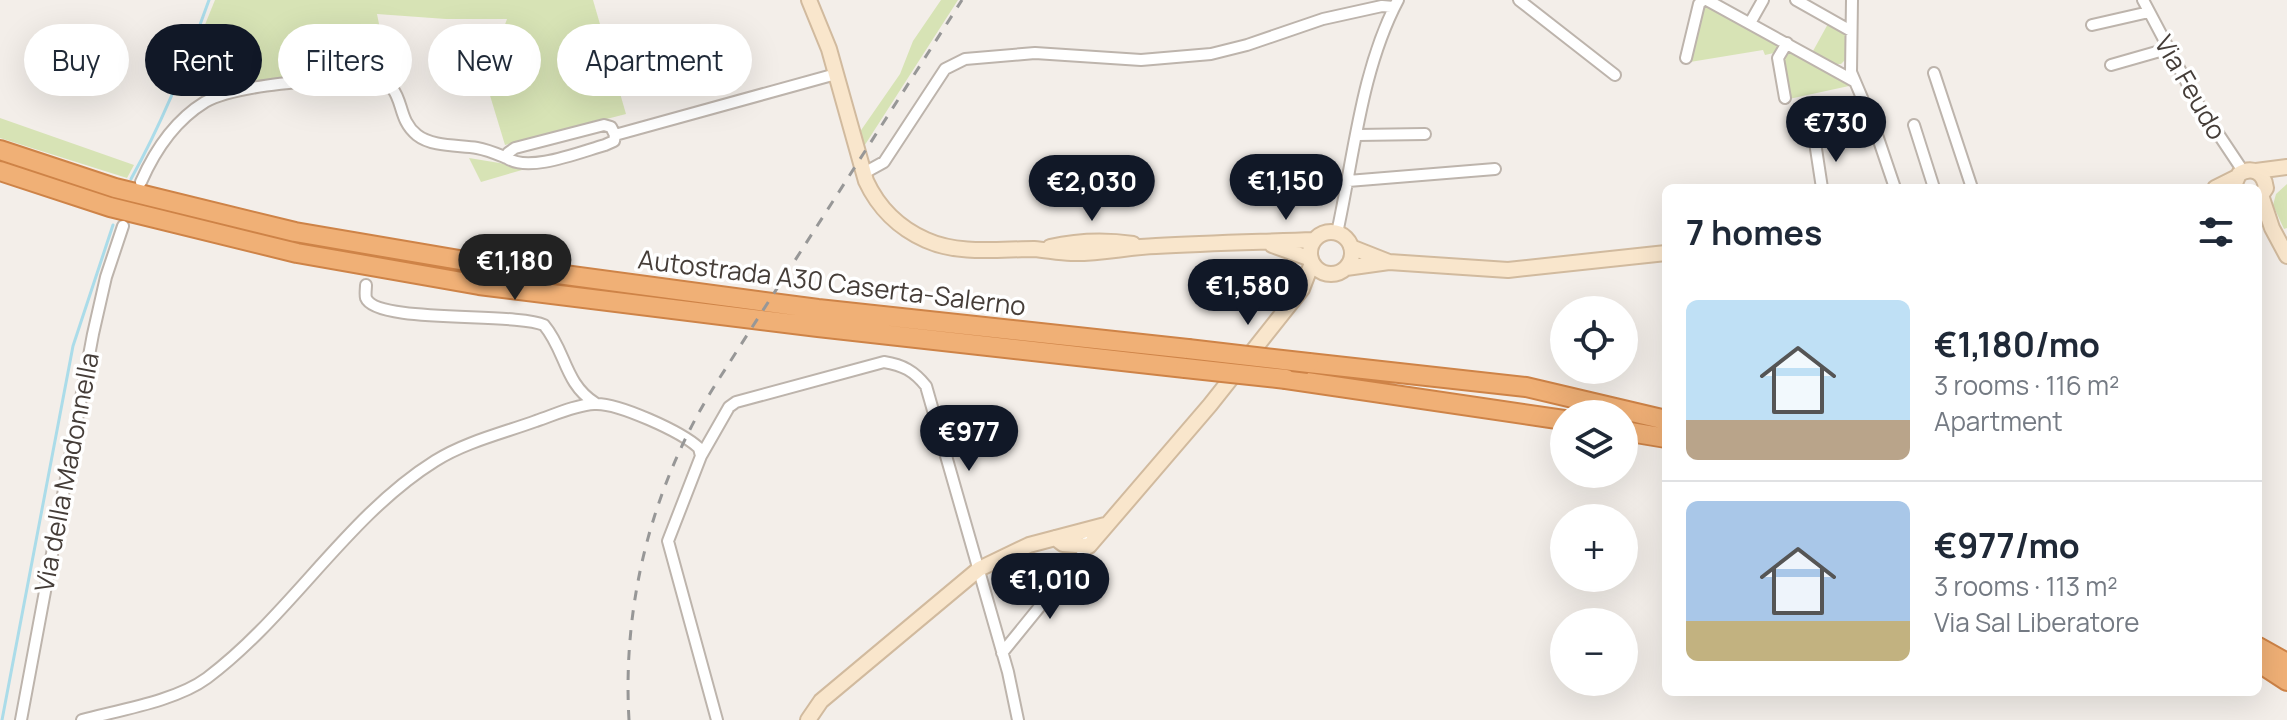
<!DOCTYPE html>
<meta charset="utf-8">
<style>
:root{--surface:#fff;--page:#f2f2f3;--text:#1f2937;--muted:#747a83;--line:#e0e1e3;--accent:#111827}
body{margin:0;font-family:Manrope,sans-serif;background:var(--page);color:var(--text);height:100vh;display:flex;flex-direction:column;font-size:30px;white-space:nowrap}
*{box-sizing:border-box;margin:0}
p{font-size:26px;color:var(--muted)}
.icon{flex:none;width:44px;height:44px;fill:none;stroke:currentColor;stroke-width:2;stroke-linecap:round;stroke-linejoin:round}
.map{position:relative;flex:1;overflow:hidden}
.drawer{position:absolute;left:1662px;top:184px;width:600px;height:512px;display:flex;flex-direction:column;background:var(--surface);border-radius:12px;box-shadow:0 8px 32px #0002}
.drawer>*{flex:none}
.hud{position:absolute;left:24px;top:24px;width:760px;height:72px;display:flex;gap:16px}
.controls{position:absolute;left:1550px;top:296px;display:grid;gap:16px}
.controls a{display:grid;place-items:center;width:88px;height:88px;border-radius:50%;background:var(--surface);box-shadow:0 8px 32px #0002;font-size:40px}
.price{position:absolute;translate:-50% -68px;padding:0 18px;border-radius:28px;background:var(--accent);color:#fff;font-size:26px;line-height:52px;filter:drop-shadow(0 2px 4px #0008)}
.price::after{content:'';position:absolute;left:50%;top:48px;width:24px;height:18px;margin-left:-12px;background:inherit;clip-path:polygon(0 0,100% 0,50% 100%)}
.price.on{background:#222;color:#fff}
ul{padding:0;list-style:none}
li{display:flex;align-items:center;gap:24px;height:200px;padding:0 24px}
li+li{border-top:2px solid var(--line)}
li span{display:grid;place-items:center;flex:none;width:224px;height:160px;border-radius:12px;color:#555}
li>.icon{margin-inline-start:auto}
span .icon{width:96px;height:96px;fill:#fffc;stroke-width:1}
li b{font-size:34px}
h2{display:flex;justify-content:space-between;align-items:center;height:96px;padding:0 24px;font-size:34px}
.chip{padding:0 28px;border-radius:36px;background:var(--surface);box-shadow:0 8px 32px #0002;font-size:28px;line-height:72px}
.chip.on{background:var(--accent);color:#fff}
.map>svg:first-child{display:block}
.green{fill:#d7e3b5}
.lines{fill:none;stroke-linecap:round;stroke-linejoin:round}
.stream{stroke:#abdce9;stroke-width:3}
.street-casing{stroke:#bdb4ac;stroke-width:14}
.secondary-casing{stroke:#d1ba9e;stroke-width:18}
.highway-casing{stroke:#ce8347;stroke-width:22}
.street{stroke:#fff;stroke-width:10}
.secondary{stroke:#f9e6cc;stroke-width:14}
.highway{stroke:#f0b076;stroke-width:18}
.rail{stroke:#979797;stroke-width:3;stroke-dasharray:10 10;stroke-linecap:butt}
.highway-bridge-casing{stroke:#ce8347;stroke-width:22;stroke-linecap:butt}
.highway-bridge{stroke:#f0b076;stroke-width:18}
.labels{text-anchor:middle;dominant-baseline:central;stroke-width:7;stroke-linejoin:round;paint-order:stroke}
.street-label{font-size:26px;fill:#453d38;stroke:#fff}
</style>
<div class="map">
<svg width="2287" height="720" viewBox="0 0 2287 720">
<rect width="100%" height="100%" fill="#f3eee9"/>
<path class="green" d="M215 0H593L626 114 505 145 485 79 507 19H446L377 14 390 79 381 75 352 73 176 96Z
M941 0H958L861 151 857 136 900 74 913 41Z
M1705 3 1782 46 1778 52 1765 55 1763 50 1690 62Z
M1829 22 1847 35 1845 60 1841 64H1835L1813 51Z
M1787 51H1789L1849 86 1789 99 1781 60Z
M0 118 134 165 127 178 0 138Z
M469 158 518 166 522 170 481 182Z
M2287 184V228L2284 229 2273 205 2276 194Z"/>
<g class="lines">
<path class="stream" d="M131 179C163 121 187 62 209 0
M2 720 73 346 113 225"/>
<defs>
<path id="street" d="M1519 0 1615 75
M1707 0 1854 81
M1796 0 1851 31
M1852 0 1851 72 1874 126 1895 188
M2143 0 2197 102 2243 171
M1750 23 1763 0
M2092 25 2149 12
M1686 58 1699 4 1703 0
M2111 65 2167 49
M1934 73 1972 188
M1785 98 1778 58 1787 43
M1914 125 1934 188
M1358 135 1425 134
M507 158C529 173 580 152 605 145L614 141 615 135
M864 173 884 162 945 69 965 59 1035 53 1141 60 1211 54 1247 45 1323 19 1382 6 1394 7
M1348 181 1495 169
M141 182C155 150 174 121 205 102 238 83 328 80 369 76 410 85 392 115 417 135 432 147 459 145 477 148 488 150 497 154 507 158L508 153 515 148 604 125 611 127 615 135 836 74
M1822 188 1813 129 1827 127
M1337 233C1354 156 1361 70 1398 0
M366 285C366 288 365 295 366 298 376 324 516 312 544 325 566 351 564 383 595 403
M701 456 729 407 736 402 884 362C903 365 914 371 926 386L1008 672 1018 720
M1002 653 1089 546 1086 542
M21 720 93 334 106 277 123 226
M82 720C119 710 176 701 207 678 290 616 347 516 435 461 465 442 503 433 536 421 554 415 575 405 594 404 617 402 682 432 699 448L701 456 668 541 717 720"/>
<path id="secondary" d="M809 0 829 49 866 181C878 207 899 228 926 240 959 255 999 249 1034 249 1047 250 1059 253 1071 253 1100 254 1127 247 1156 246 1209 243 1262 242 1314 240
M2256 171 2287 167
M2215 188 2235 178
M2233 188 2239 174C2252 166 2264 172 2266 188L2258 200
M2262 198 2272 228 2287 256
M1310 253a21 21 0 1 1 42 0a21 21 0 1 1-42 0Z
M1272 245 1311 259
M1050 247C1077 241 1105 240 1133 244
M1351 247 1389 262
M1346 268 1389 262 1508 270 1666 253
M1055 538 1063 544 1089 546 1210 405 1302 289 1312 263
M808 720 821 701 979 569 1029 545 1105 525"/>
<path id="highway" d="M0 150 115 188 295 232 483 264 818 309 1188 349
M0 171 110 207 297 253 479 285 818 327 1185 368
M1309 363 1526 387 1666 420
M1286 379 1564 420
M1624 431 1666 438
M2258 647 2287 663
M2258 662 2287 681"/>
</defs>
<use href="#street" class="street-casing"/>
<use href="#secondary" class="secondary-casing"/>
<use href="#highway" class="highway-casing"/>
<use href="#street" class="street"/>
<use href="#secondary" class="secondary"/>
<use href="#highway" class="highway"/>
<path class="rail" d="M629 720C622 601 653 483 717 382L962 0"/>
<defs>
<path id="highway-bridge" d="M1188 349 1309 363
M1185 368 1286 379"/>
</defs>
<use href="#highway-bridge" class="highway-bridge-casing"/>
<use href="#highway-bridge" class="highway-bridge"/>
</g>
<g class="labels">
<g class="street-label">
<text transform="translate(2191 87) rotate(60)">Via Feudo</text>
<text transform="translate(832 282) rotate(7)">Autostrada A30 Caserta-Salerno</text>
<text transform="translate(66 472) rotate(-79)">Via della Madonnella</text>
</g>
</g>
</svg>
<div class="controls">
<a><svg class="icon" aria-label="locate" viewBox="0 0 24 24"><circle cx="12" cy="12" r="6"/><path d="M12 2v4M12 18v4M2 12h4M18 12h4"/></svg></a>
<a><svg class="icon" aria-label="layers" viewBox="0 0 24 24"><path d="M12 4l9 5-9 5-9-5zM3 14l9 5 9-5"/></svg></a>
<a>+</a>
<a>−</a>
</div>
<b class="price" style="left:1836px;top:164px">€730</b>
<b class="price" style="left:1286px;top:222px">€1,150</b>
<b class="price" style="left:1092px;top:223px">€2,030</b>
<b class="price on" style="left:515px;top:302px">€1,180</b>
<b class="price" style="left:1248px;top:327px">€1,580</b>
<b class="price" style="left:969px;top:473px">€977</b>
<b class="price" style="left:1050px;top:621px">€1,010</b>
<div class="hud">
<a class="chip">Buy</a>
<a class="chip on">Rent</a>
<a class="chip">Filters</a>
<a class="chip">New</a>
<a class="chip">Apartment</a>
</div>
<section class="drawer">
<h2>7 homes<svg class="icon" aria-label="filters" viewBox="0 0 24 24"><path d="M4 7h16M4 17h16"/><circle cx="9" cy="7" r="2"/><circle cx="15" cy="17" r="2"/></svg></h2>
<ul>
<li><span style="background:linear-gradient(#bfe0f5 75%,#b9a48a 0)"><svg class="icon" aria-label="home" viewBox="0 0 24 24"><path d="M3 11l9-7 9 7M6 9v11h12V9"/></svg></span><div><b>€1,180/mo</b><p>3 rooms · 116 m²</p><p>Apartment</p></div></li>
<li><span style="background:linear-gradient(#a9c7e8 75%,#c2b280 0)"><svg class="icon" aria-label="home" viewBox="0 0 24 24"><path d="M3 11l9-7 9 7M6 9v11h12V9"/></svg></span><div><b>€977/mo</b><p>3 rooms · 113 m²</p><p>Via Sal Liberatore</p></div></li>
</ul>
</section>
</div>
